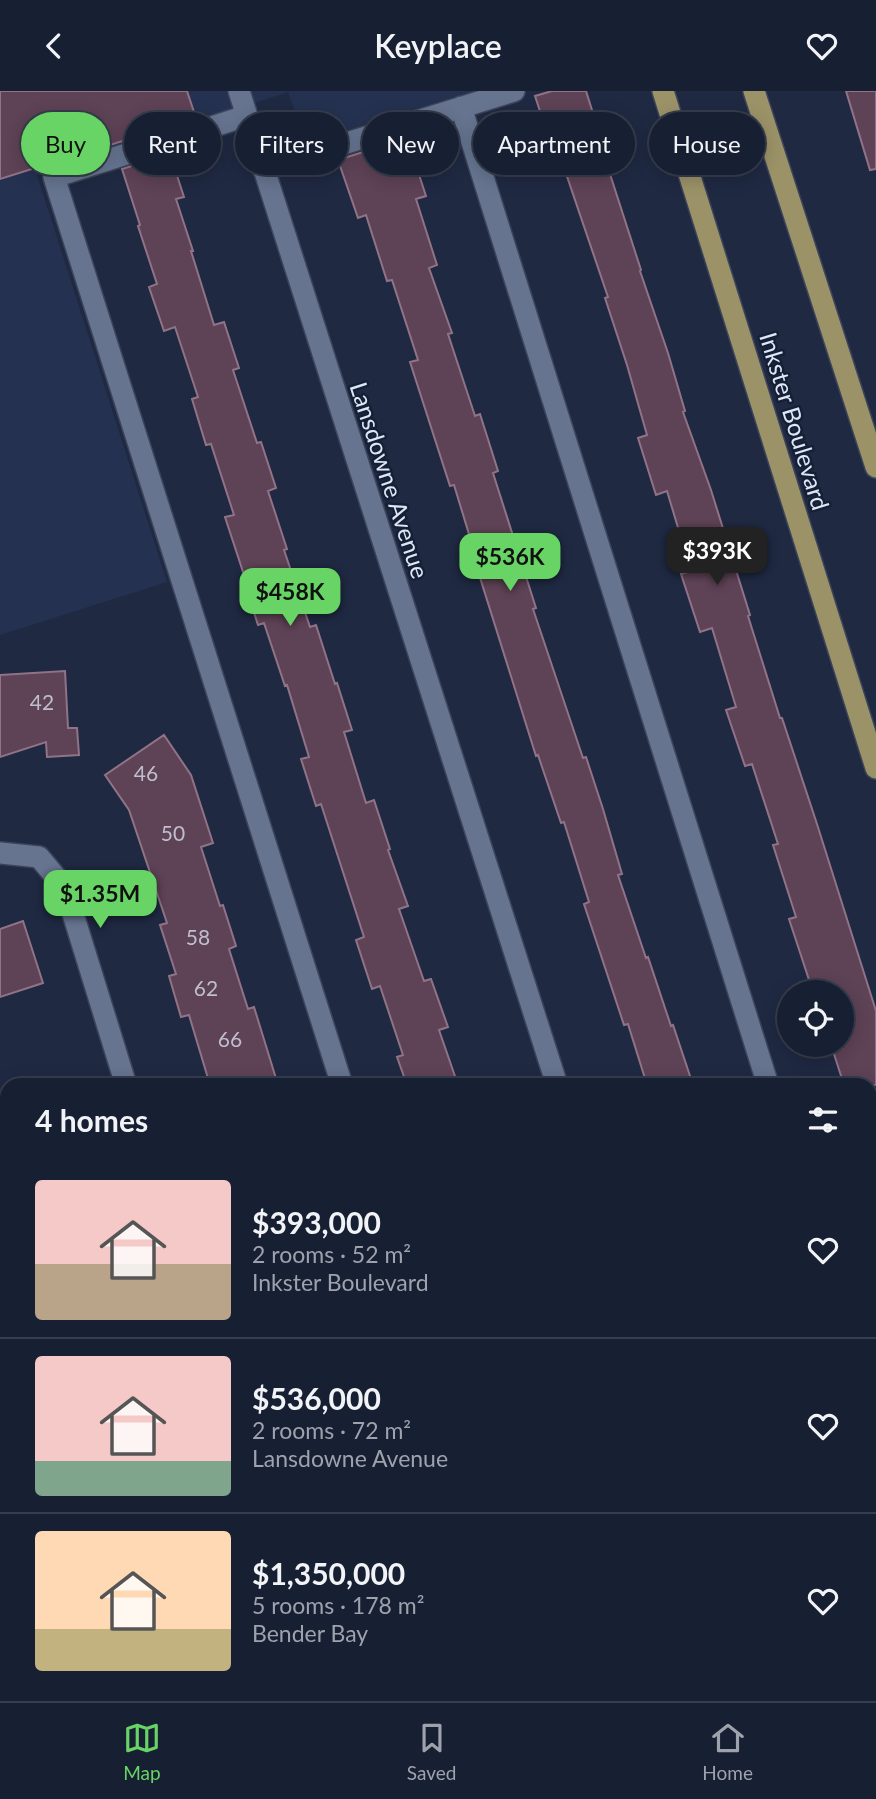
<!DOCTYPE html>
<meta charset="utf-8">
<style>
:root{--surface:#171f32;--page:#242c3e;--text:#f1f3f6;--muted:#9ea2ac;--line:#363d4d;--accent:#68d465}
body{margin:0;font-family:Lato,sans-serif;background:var(--page);color:var(--text);height:100vh;display:flex;flex-direction:column;font-size:26px;white-space:nowrap}
*{box-sizing:border-box;margin:0}
p{font-size:23px;color:var(--muted)}
.icon{flex:none;width:38px;height:38px;fill:none;stroke:currentColor;stroke-width:2;stroke-linecap:round;stroke-linejoin:round}
.map{position:relative;flex:1;overflow:hidden}
.panel{position:absolute;left:0px;top:987px;width:877px;height:623px;display:flex;flex-direction:column;background:var(--surface);border-radius:21px 21px 0 0;box-shadow:0 4px 18px #0003,0 0 0 2px var(--line)}
.panel>*{flex:none}
.top-card{position:absolute;left:21px;top:21px;width:835px;height:63px;display:flex;gap:14px}
.tools{position:absolute;left:777px;top:889px;display:grid;gap:14px}
.tools a{display:grid;place-items:center;width:77px;height:77px;border-radius:50%;background:var(--surface);box-shadow:0 4px 18px #0003,0 0 0 2px var(--line);font-size:35px}
.price{position:absolute;translate:-50% -60px;padding:0 16px;border-radius:14px;background:var(--accent);color:#111;font-size:23px;line-height:46px;filter:drop-shadow(0 2px 4px #0008)}
.price::after{content:'';position:absolute;left:50%;top:42px;width:21px;height:16px;margin-left:-10px;background:inherit;clip-path:polygon(0 0,100% 0,50% 100%)}
.price.active{background:#222;color:#fff}
ul{padding:0;list-style:none}
li{display:flex;align-items:center;gap:21px;height:175px;padding:0 35px}
li+li{border-top:2px solid var(--line)}
li span{display:grid;place-items:center;flex:none;width:196px;height:140px;border-radius:7px;color:#555}
li>.icon{margin-inline-start:auto}
span .icon{width:84px;height:84px;fill:#fffc;stroke-width:1}
li b{font-size:30px}
h2{display:flex;justify-content:space-between;align-items:center;height:84px;padding:0 35px;font-size:30px}
.pill{padding:0 24px;border-radius:32px;background:var(--surface);box-shadow:0 4px 18px #0003,0 0 0 2px var(--line);font-size:24px;line-height:63px}
.pill.active{background:var(--accent);color:#111}
header{display:flex;justify-content:space-between;align-items:center;height:91px;padding:0 35px;background:var(--surface);font-size:32px;font-weight:600}
.tab-bar{display:flex;justify-content:space-around;align-items:center;height:98px;border-top:2px solid var(--line);background:var(--surface);font-size:19px;color:var(--muted)}
.tab-bar a{display:grid;justify-items:center;gap:4px}
.tab-bar .active{color:var(--accent)}
.map>svg:first-child{display:block}
.built{fill:#243150}
.green{fill:#3f582e}
.building{fill:#5e4255;stroke:#917388;stroke-width:2}
.lines{fill:none;stroke-linecap:round;stroke-linejoin:round}
.minor-casing{stroke:#3c445a;stroke-width:24}
.major-casing{stroke:#3c445a;stroke-width:24}
.path{stroke:#798297;stroke-width:4.5;stroke-dasharray:7 3.5;stroke-linecap:butt}
.minor{stroke:#667490;stroke-width:21}
.major{stroke:#9b9268;stroke-width:21}
.labels{text-anchor:middle;dominant-baseline:central;stroke-width:5;stroke-linejoin:round;paint-order:stroke}
.number-label{font-size:21px;fill:#bfbece}
.street-label{font-size:24px;fill:#dfe7f7;stroke:#152037}
</style>
<header><svg class="icon" aria-label="back" viewBox="0 0 24 24"><path d="M15 5l-7 7 7 7"/></svg>Keyplace<svg class="icon" aria-label="heart" viewBox="0 0 24 24"><path d="M12 20l-8-8c-3-5 5-10 8-4 3-6 11-1 8 4z"/></svg></header>
<div class="map">
<svg width="876" height="1610" viewBox="0 0 876 1610">
<rect width="100%" height="100%" fill="#1f2942"/>
<path class="built" d="M0 0H473L306 52 288 1 37 84 167 491 0 544Z
M876 1538V1610H641L663 1603H870V1539Z"/>
<path class="green" d="M876 1307V1538L870 1539V1309Z
M7 1545V1603H663L641 1610H0V1547Z"/>
<path class="building" d="M0 0H187L196 27 110 54 103 33 48 51 54 71 0 88Z
M552 0H586L592 19 601 49H599L641 179 640 180 668 262 685 320 683 321 711 399 750 524 748 525 780 627H782L817 733 876 920V994H844L833 960 842 957V901H813L789 828 796 826 773 754 778 753 752 673 745 675 726 619 736 616 712 537 700 541 681 483 691 480 667 400 656 404 638 347 647 344 627 274 605 207 608 206 559 62 554 63 535 5Z
M846 0H876V78L870 79Z
M407 47 426 105 416 108 437 174 429 177 452 242 448 243 475 325 480 323 498 380 493 382 536 517 533 518 583 667 586 666 603 718 622 783 618 784 646 867 648 866 671 935 673 934 693 994H647L628 933 624 934 584 813 589 811 564 731 561 732 538 664 536 665 477 477 479 476 454 394 450 395 410 271 418 269 392 189 387 190 366 124 358 127 338 69Z
M170 63 184 106 176 108 193 160H191L214 234 224 231 239 277 233 279 257 352 261 351 276 397 268 400 287 458 284 459 310 536 316 534 335 593 337 592 352 639 344 641 366 712 374 709 390 758 388 759 408 815 399 818 424 890 431 888 448 936 439 939 458 994H407L397 966 403 964 380 895 372 898 356 849 364 846 321 713 316 715 301 668 309 666 287 594 285 595 264 532 258 534 243 487H245L225 426 234 424 211 353 206 354 192 308 198 306 175 236 164 240 149 196 157 193 138 135 140 134 122 78Z
M65 580 68 637H77L79 664 47 666 46 651 0 666V584Z
M164 644 191 684 213 752 201 756 220 815 223 814 236 855 229 858 248 918 254 916 278 994H210L189 924 181 926 169 885 176 883 160 834 167 832 129 719 105 684Z
M23 830 43 892 0 906V838Z"/>
<g class="lines">
<defs>
<path id="minor" d="M239 0 557 994
M461 16 768 994
M246 25 54 86 342 994
M263 78 514 0
M0 762 39 766 65 797 126 994
M870 1068 876 1066
M0 1155 7 1152
M870 1295 876 1293"/>
<path id="major" d="M663 0 876 677
M754 0 876 376"/>
</defs>
<use href="#minor" class="minor-casing"/>
<use href="#major" class="major-casing"/>
<path class="path" d="M870 1368 876 1366
M473 1603V1610
M481 1610 490 1603"/>
<use href="#minor" class="minor"/>
<use href="#major" class="major"/>
</g>
<g class="labels">
<g class="number-label">
<text x="42" y="610">42</text>
<text x="146" y="681">46</text>
<text x="173" y="741">50</text>
<text x="198" y="845">58</text>
<text x="206" y="896">62</text>
<text x="230" y="947">66</text>
</g>
<g class="street-label">
<text transform="translate(795 330) rotate(73)">Inkster Boulevard</text>
<text transform="translate(390 389) rotate(72)">Lansdowne Avenue</text>
</g>
</g>
</svg>
<div class="tools">
<a><svg class="icon" aria-label="locate" viewBox="0 0 24 24"><circle cx="12" cy="12" r="6"/><path d="M12 2v4M12 18v4M2 12h4M18 12h4"/></svg></a>
</div>
<b class="price active" style="left:717px;top:496px">$393K</b>
<b class="price" style="left:510px;top:502px">$536K</b>
<b class="price" style="left:290px;top:537px">$458K</b>
<b class="price" style="left:100px;top:839px">$1.35M</b>
<div class="top-card">
<a class="pill active">Buy</a>
<a class="pill">Rent</a>
<a class="pill">Filters</a>
<a class="pill">New</a>
<a class="pill">Apartment</a>
<a class="pill">House</a>
</div>
<section class="panel">
<h2>4 homes<svg class="icon" aria-label="filters" viewBox="0 0 24 24"><path d="M4 7h16M4 17h16"/><circle cx="9" cy="7" r="2"/><circle cx="15" cy="17" r="2"/></svg></h2>
<ul>
<li><span style="background:linear-gradient(#f6c9c9 60%,#b9a48a 0)"><svg class="icon" aria-label="home" viewBox="0 0 24 24"><path d="M3 11l9-7 9 7M6 9v11h12V9"/></svg></span><div><b>$393,000</b><p>2 rooms · 52 m²</p><p>Inkster Boulevard</p></div><svg class="icon" aria-label="heart" viewBox="0 0 24 24"><path d="M12 20l-8-8c-3-5 5-10 8-4 3-6 11-1 8 4z"/></svg></li>
<li><span style="background:linear-gradient(#f6c9c9 75%,#7fa58c 0)"><svg class="icon" aria-label="home" viewBox="0 0 24 24"><path d="M3 11l9-7 9 7M6 9v11h12V9"/></svg></span><div><b>$536,000</b><p>2 rooms · 72 m²</p><p>Lansdowne Avenue</p></div><svg class="icon" aria-label="heart" viewBox="0 0 24 24"><path d="M12 20l-8-8c-3-5 5-10 8-4 3-6 11-1 8 4z"/></svg></li>
<li><span style="background:linear-gradient(#ffd9b3 70%,#c2b280 0)"><svg class="icon" aria-label="home" viewBox="0 0 24 24"><path d="M3 11l9-7 9 7M6 9v11h12V9"/></svg></span><div><b>$1,350,000</b><p>5 rooms · 178 m²</p><p>Bender Bay</p></div><svg class="icon" aria-label="heart" viewBox="0 0 24 24"><path d="M12 20l-8-8c-3-5 5-10 8-4 3-6 11-1 8 4z"/></svg></li>
</ul>
</section>
</div>
<nav class="tab-bar">
<a class="active"><svg class="icon" aria-label="map" viewBox="0 0 24 24"><path d="M3 6l6-2 6 2 6-2v14l-6 2-6-2-6 2zM9 4v14M15 6v14"/></svg>Map</a>
<a><svg class="icon" aria-label="saved" viewBox="0 0 24 24"><path d="M7 4h10v16l-5-4-5 4z"/></svg>Saved</a>
<a><svg class="icon" aria-label="home" viewBox="0 0 24 24"><path d="M3 11l9-7 9 7M6 9v11h12V9"/></svg>Home</a>
</nav>
